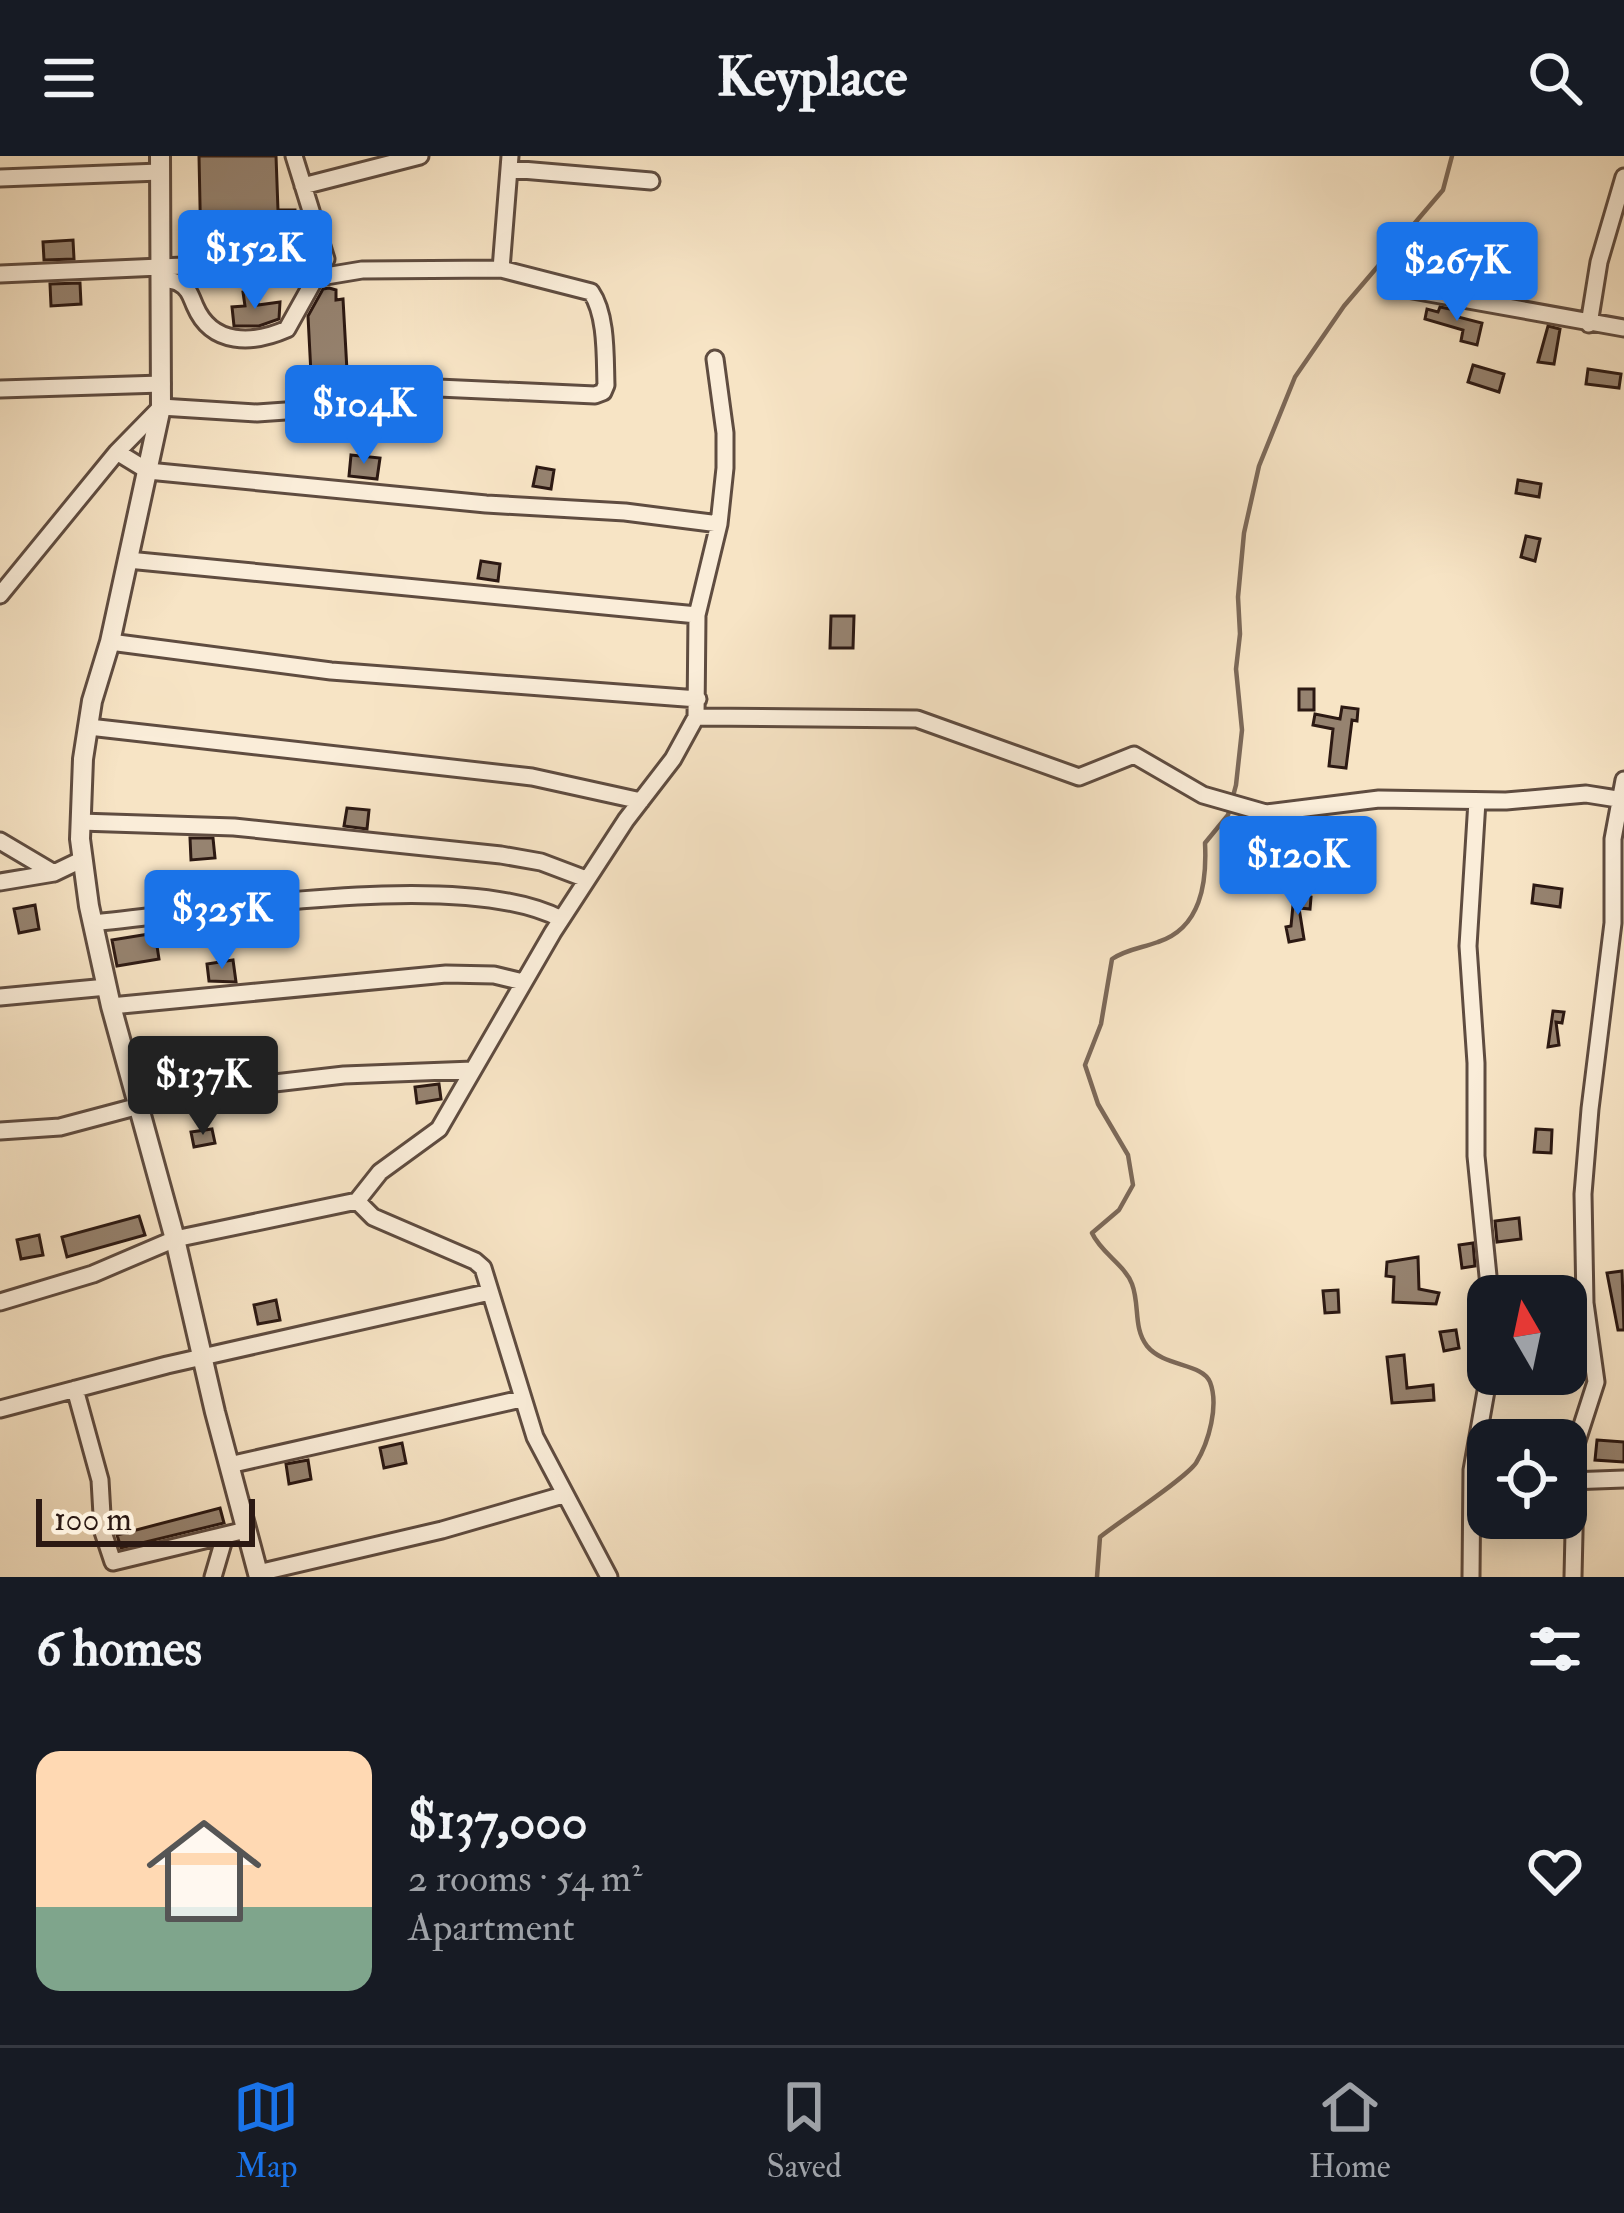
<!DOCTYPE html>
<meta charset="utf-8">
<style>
:root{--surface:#171b24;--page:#20242c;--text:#f1f3f6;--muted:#9ea1a6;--line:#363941;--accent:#1a73e8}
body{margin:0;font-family:"IM FELL Double Pica",serif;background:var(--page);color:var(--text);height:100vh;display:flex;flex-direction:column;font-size:45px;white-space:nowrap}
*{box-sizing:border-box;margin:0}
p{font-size:39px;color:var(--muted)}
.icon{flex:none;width:66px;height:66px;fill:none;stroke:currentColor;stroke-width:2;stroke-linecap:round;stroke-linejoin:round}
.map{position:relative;height:1421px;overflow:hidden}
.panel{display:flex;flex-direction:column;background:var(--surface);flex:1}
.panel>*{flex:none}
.needle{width:78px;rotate:351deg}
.tools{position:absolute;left:1467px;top:1119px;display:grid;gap:24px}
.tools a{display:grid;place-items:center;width:120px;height:120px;border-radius:24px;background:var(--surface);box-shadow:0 6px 30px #0003;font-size:60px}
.scale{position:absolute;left:36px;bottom:30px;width:219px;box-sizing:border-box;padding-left:12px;border:6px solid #2c1913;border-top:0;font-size:33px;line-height:42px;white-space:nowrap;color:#2c1913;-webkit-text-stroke:9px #faedd9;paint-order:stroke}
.price{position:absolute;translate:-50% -102px;padding:0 27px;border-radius:12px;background:var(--accent);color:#fff;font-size:39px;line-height:78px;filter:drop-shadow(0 3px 6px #0008)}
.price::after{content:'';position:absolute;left:50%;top:72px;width:36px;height:27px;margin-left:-18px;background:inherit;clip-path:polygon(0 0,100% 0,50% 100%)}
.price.selected{background:#222;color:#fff}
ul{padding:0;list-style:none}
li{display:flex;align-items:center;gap:36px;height:300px;padding:0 36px}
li+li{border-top:3px solid var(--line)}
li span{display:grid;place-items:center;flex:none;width:336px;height:240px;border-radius:24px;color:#555}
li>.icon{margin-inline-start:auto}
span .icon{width:144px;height:144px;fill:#fffc;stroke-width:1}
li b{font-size:51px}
h2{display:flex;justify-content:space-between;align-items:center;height:144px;padding:0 36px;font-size:51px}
header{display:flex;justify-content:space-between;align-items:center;height:156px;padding:0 36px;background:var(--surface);font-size:54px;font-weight:700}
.tab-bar{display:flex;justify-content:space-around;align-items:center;height:168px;border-top:3px solid var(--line);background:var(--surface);font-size:33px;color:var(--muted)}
.tab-bar a{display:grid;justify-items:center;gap:6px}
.tab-bar .selected{color:var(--accent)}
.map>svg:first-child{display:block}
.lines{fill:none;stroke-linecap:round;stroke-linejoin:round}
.stream{stroke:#7c6959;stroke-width:4.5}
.building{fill:#968370;stroke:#2c1913;stroke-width:3}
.minor-casing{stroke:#5f4c40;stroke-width:21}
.tertiary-casing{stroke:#5f4c40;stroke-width:24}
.minor{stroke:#faedd9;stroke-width:15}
.tertiary{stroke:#faedd9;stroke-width:18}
</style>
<header><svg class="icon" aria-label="menu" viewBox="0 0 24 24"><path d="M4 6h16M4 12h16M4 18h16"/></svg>Keyplace<svg class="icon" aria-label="search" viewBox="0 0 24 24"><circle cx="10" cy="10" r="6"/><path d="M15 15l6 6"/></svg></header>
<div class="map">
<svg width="1624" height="1421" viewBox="0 0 1624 1421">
<rect width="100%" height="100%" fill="#f7e4c5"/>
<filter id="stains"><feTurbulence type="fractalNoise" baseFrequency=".00167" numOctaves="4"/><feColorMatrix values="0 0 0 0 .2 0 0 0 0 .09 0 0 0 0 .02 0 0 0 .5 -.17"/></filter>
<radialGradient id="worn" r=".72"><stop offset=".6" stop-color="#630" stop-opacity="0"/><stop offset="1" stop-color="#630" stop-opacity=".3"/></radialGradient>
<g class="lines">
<path class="stream" d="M1097 1421 1100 1381C1120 1365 1185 1323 1196 1307 1209 1286 1219 1249 1210 1226 1202 1207 1164 1211 1147 1190 1133 1172 1140 1149 1132 1128 1125 1109 1101 1097 1092 1077L1119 1054 1133 1029 1128 999 1098 948 1085 909 1101 868 1112 803C1127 793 1142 792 1158 786 1201 772 1207 727 1205 687L1228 659 1236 629 1242 574 1236 513 1240 478 1238 441 1244 377 1259 310 1295 221 1344 150 1443 34 1452 0"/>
</g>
<path class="building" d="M199 0H276L278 54H295L296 93 201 97Z
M73 84 74 103 44 104 43 86Z
M80 127 81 148 51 150 50 128Z
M329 132 336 134V144L343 143 347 215 311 218 308 160 323 133Z
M256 134 258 149 280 146 279 163 259 170H234L232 151 245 150 243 136Z
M1440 151 1460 155 1458 161 1482 167 1477 189 1461 185 1463 174 1425 163 1427 153 1438 156Z
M1548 170 1560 173 1554 208 1538 206Z
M1473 209 1504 218 1499 236 1468 226Z
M1588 213 1621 218 1619 232 1586 228Z
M351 299 380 302 377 323 349 320Z
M537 311 554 314 551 333 533 330Z
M1518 324 1541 328 1539 341 1516 337Z
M1526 380 1540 383 1535 405 1521 401Z
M481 405 500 408 498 425 478 422Z
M831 460H854L853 492H830Z
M1299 533H1314V554H1299Z
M1342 551 1358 553 1357 565 1352 564 1346 612 1329 610 1333 573 1313 569 1315 558 1340 563Z
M347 652 369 654 367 673 344 670Z
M190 682H213L215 702 191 704Z
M1534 729 1562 733 1560 751 1532 747Z
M1294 739 1311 741 1310 753 1299 752 1304 783 1289 786 1286 771 1291 770Z
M35 749 39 773 19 777 14 753Z
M155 777 159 803 117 810 112 784Z
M233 804 236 826 209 825 207 808Z
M1553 855 1564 856 1562 867 1556 866 1559 889 1548 891Z
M439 928 441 943 417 947 415 931Z
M212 973 215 987 194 991 191 976Z
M1536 973 1552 974 1551 997 1534 996Z
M139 1060 145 1079 67 1101 62 1081Z
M1519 1062 1521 1083 1497 1086 1495 1065Z
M39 1079 43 1099 21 1103 17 1084Z
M1473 1087 1475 1110 1462 1112 1459 1089Z
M1418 1101 1419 1133 1439 1137 1436 1148 1393 1146 1394 1121 1386 1120 1387 1106Z
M1622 1115 1624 1174H1618L1607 1117Z
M1338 1134 1339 1156 1325 1157 1323 1135Z
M276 1144 280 1164 258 1168 254 1149Z
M1456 1174 1459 1192 1444 1195 1440 1176Z
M1404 1199 1407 1232 1433 1229 1434 1244 1392 1247 1387 1201Z
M1597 1284 1624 1286V1306L1595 1304Z
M402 1287 406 1307 384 1312 380 1292Z
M308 1304 311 1323 289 1328 286 1308Z
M220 1352 224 1367 121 1392 117 1379Z"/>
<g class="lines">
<defs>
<path id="minor" d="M510 13 651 25
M0 22 160 16
M303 30 420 0
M501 113 510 0
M0 118 252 107H280L320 121 362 114 501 113 591 136C607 159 605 202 606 229L603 236 595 239 416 231 300 254 257 257 161 251 117 296 0 439
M160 123C163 123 175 125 179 127 189 132 191 141 195 150 212 190 253 188 287 173L326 103 294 0
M1407 133 1624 172
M1589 168 1599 106 1624 21
M0 233 162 228
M117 296 148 315 486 348 625 356 719 368
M128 404 697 459
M110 486 331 515 698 543
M696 561 917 563 1079 621 1134 599 1203 639 1266 657 1379 643 1506 645 1586 638 1624 644
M89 571 532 621 641 645
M1477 645 1468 790 1476 907V1000L1490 1140
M80 666 234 671 501 699 541 706 586 723
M0 685 54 717
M0 726 54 717 81 704
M92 767C209 756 462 711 561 763
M0 841 107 831
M111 850 446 818 494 819 523 826
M136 943 344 919 473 914
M0 975 60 971 139 950
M0 1146 93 1118 175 1083 357 1045
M75 1233 100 1324 103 1376 113 1406 246 1374
M0 1253 167 1209 490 1136
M229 1309 521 1243
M1569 1325 1624 1323
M258 1417 442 1374 563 1339
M213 1421 225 1380
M609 1421 535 1281 483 1112 475 1105 373 1061 357 1045 380 1016 439 973 553 776 626 664 673 603 696 561 697 459 719 368 725 312V277L715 203
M1471 1421 1472 1314 1489 1218
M1573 1421 1576 1288 1596 1226 1585 1147 1583 1038 1590 953 1613 767V683L1624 624"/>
<path id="tertiary" d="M160 0 161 251 110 486 92 545 83 603 80 683 89 750 111 850 175 1083 215 1256 259 1421"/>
</defs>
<use href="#minor" class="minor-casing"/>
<use href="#tertiary" class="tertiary-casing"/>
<use href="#minor" class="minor"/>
<use href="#tertiary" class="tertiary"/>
</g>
<rect width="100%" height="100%" filter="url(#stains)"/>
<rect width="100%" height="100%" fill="url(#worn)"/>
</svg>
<div class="tools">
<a><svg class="needle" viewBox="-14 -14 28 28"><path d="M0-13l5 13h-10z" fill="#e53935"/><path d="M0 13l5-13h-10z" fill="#9ea1a6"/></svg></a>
<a><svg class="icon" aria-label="locate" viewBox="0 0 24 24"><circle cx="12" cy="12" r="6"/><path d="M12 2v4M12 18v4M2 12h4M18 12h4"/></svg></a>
</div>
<div class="scale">100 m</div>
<b class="price" style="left:255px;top:156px">$152K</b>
<b class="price" style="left:1457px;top:168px">$267K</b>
<b class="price" style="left:364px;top:311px">$104K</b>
<b class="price" style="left:1298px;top:762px">$120K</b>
<b class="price" style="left:222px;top:816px">$325K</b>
<b class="price selected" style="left:203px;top:982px">$137K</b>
</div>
<section class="panel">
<h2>6 homes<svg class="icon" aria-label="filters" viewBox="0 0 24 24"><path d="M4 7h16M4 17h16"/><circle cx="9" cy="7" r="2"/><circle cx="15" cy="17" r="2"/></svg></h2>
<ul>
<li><span style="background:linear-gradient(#ffd9b3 65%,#7fa58c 0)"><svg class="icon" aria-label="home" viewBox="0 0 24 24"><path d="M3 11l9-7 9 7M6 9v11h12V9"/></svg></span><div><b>$137,000</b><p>2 rooms · 54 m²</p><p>Apartment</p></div><svg class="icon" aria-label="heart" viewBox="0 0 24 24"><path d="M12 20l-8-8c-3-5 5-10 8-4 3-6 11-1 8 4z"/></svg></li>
</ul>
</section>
<nav class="tab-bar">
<a class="selected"><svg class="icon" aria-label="map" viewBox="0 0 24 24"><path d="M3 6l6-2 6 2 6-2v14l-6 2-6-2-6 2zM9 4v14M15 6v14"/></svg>Map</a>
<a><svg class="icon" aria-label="saved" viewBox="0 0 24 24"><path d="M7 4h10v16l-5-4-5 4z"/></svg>Saved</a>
<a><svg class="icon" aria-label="home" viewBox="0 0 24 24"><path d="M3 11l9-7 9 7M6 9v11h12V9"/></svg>Home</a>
</nav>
